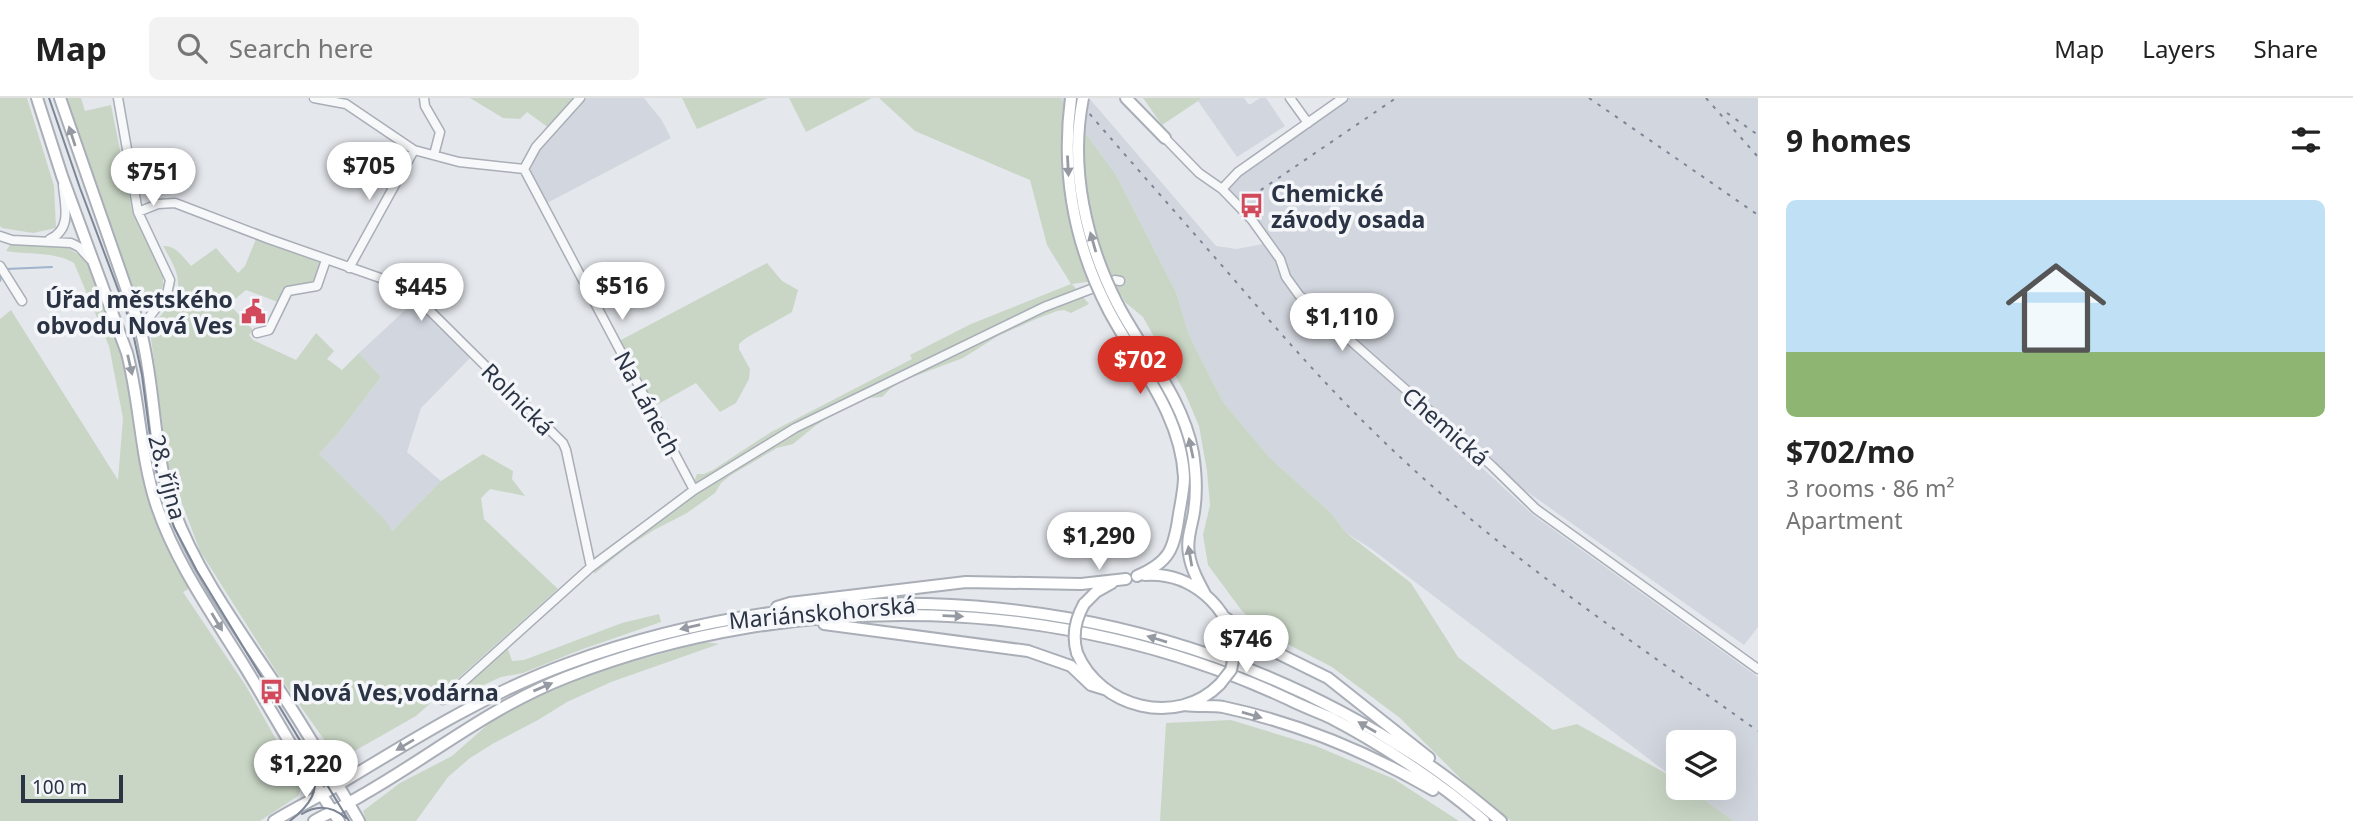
<!DOCTYPE html>
<meta charset="utf-8">
<style>
:root{--surface:#fff;--page:#f2f2f2;--text:#222;--muted:#767676;--line:#e0e0e0;--accent:#d93025}
body{margin:0;font-family:"Noto Sans",sans-serif;background:var(--page);color:var(--text);height:100vh;display:flex;flex-direction:column;font-size:26px;white-space:nowrap}
*{box-sizing:border-box;margin:0}
p{font-size:23px;color:var(--muted)}
.icon{flex:none;width:38px;height:38px;fill:none;stroke:currentColor;stroke-width:2;stroke-linecap:round;stroke-linejoin:round}
.map{position:relative;flex:1;overflow:hidden}
.panel{display:flex;flex-direction:column;background:var(--surface);width:595px}
.panel>*{flex:none}
.fabs{position:absolute;left:1666px;top:632px;display:grid;gap:14px}
.fabs a{display:grid;place-items:center;width:70px;height:70px;border-radius:10px;background:var(--surface);box-shadow:0 7px 28px #0002;font-size:35px}
.scale{position:absolute;left:21px;bottom:18px;width:102px;box-sizing:border-box;padding-left:7px;border:4px solid #2b3445;border-top:0;font-size:19px;line-height:24px;white-space:nowrap;color:#2b3445;-webkit-text-stroke:5px #f4f6f9;paint-order:stroke}
.price{position:absolute;translate:-50% -60px;padding:0 16px;border-radius:24px;background:#fff;color:#222;font-size:23px;line-height:46px;filter:drop-shadow(0 2px 4px #0008)}
.price::after{content:'';position:absolute;left:50%;top:42px;width:21px;height:16px;margin-left:-10px;background:inherit;clip-path:polygon(0 0,100% 0,50% 100%)}
.price.on{background:var(--accent);color:#fff}
ul{padding:0;list-style:none}
li{display:grid;align-content:center;gap:14px;height:371px;padding:0 28px}
li span{display:grid;place-items:center;height:217px;border-radius:10px;color:#555}
li>.icon{margin-inline-start:auto}
span .icon{width:126px;height:126px;fill:#fffc;stroke-width:1}
li b{font-size:30px}
h2{display:flex;justify-content:space-between;align-items:center;height:84px;padding:0 28px;font-size:30px}
header{display:flex;align-items:center;gap:42px;box-sizing:border-box;height:98px;padding:0 35px;background:var(--surface);border-bottom:2px solid var(--line)}
header strong{font-size:33px}
nav{display:flex;gap:38px;margin-inline-start:auto;font-size:24px}
.search{width:490px;height:63px;background:var(--page);display:flex;align-items:center;gap:18px;box-sizing:border-box;padding:0 24px;border-radius:10px;color:var(--muted);font-size:26px}
main{display:flex;flex:1;min-height:0}
.map>svg:first-child{display:block}
.built{fill:#d2d6de}
.green{fill:#c9d6c5}
.lines{fill:none;stroke-linecap:round;stroke-linejoin:round}
.stream{stroke:#9fb4cc;stroke-width:2}
.minor-casing{stroke:#a9aeb7;stroke-width:11}
.secondary-casing{stroke:#a9aeb7;stroke-width:14}
.minor{stroke:#f7f8fa;stroke-width:8}
.secondary{stroke:#fff;stroke-width:10}
.tram{stroke:#7d8696;stroke-width:2}
.rail{stroke:#7d8696;stroke-width:2;stroke-dasharray:3.5 7;stroke-linecap:butt}
.secondary-bridge-casing{stroke:#a9aeb7;stroke-width:14;stroke-linecap:butt}
.secondary-bridge{stroke:#fff;stroke-width:10}
.oneway{fill:#959aa2}
.labels{text-anchor:middle;dominant-baseline:central;stroke-width:7;stroke-linejoin:round;paint-order:stroke}
.poi-label{font-size:23px;font-weight:bold;fill:#2b3445;stroke:#f4f6f9;text-anchor:start}
.street-label{font-size:23px;fill:#2b3445;stroke:#f4f6f9}
</style>
<header>
<strong>Map</strong>
<div class="search"><svg class="icon" aria-label="search" viewBox="0 0 24 24"><circle cx="10" cy="10" r="6"/><path d="M15 15l6 6"/></svg>Search here</div>
<nav><a>Map</a><a>Layers</a><a>Share</a></nav>
</header>
<main>
<div class="map">
<svg width="1758" height="723" viewBox="0 0 1758 723">
<rect width="100%" height="100%" fill="#e4e7ec"/>
<path class="built" d="M586 0H644L661 21 671 40 547 105 528 70 538 52Z
M1060 0H1089L1216 148 1237 151 1263 146 1252 128 1216 90 1221 84 1292 37 1340 0H1758V529L1744 547 1492 369 1455 336 1411 304 1533 417 1758 579V723H1734L1687 690H1724V644H1678V683L1373 452 1345 434 1332 416 1269 359 1223 304 1189 237 1176 194 1116 77Z
M1202 0H1244L1248 6H1251L1260 0H1266L1285 28 1237 59 1198 3Z
M415 203 471 259 421 310 407 354 441 383 392 433 319 356 340 333 381 279 359 255Z"/>
<path class="green" d="M0 0H27L54 88 56 130 33 135 2 130 0 128Z
M66 0H81L85 13 111 7 132 112 163 176V188L158 198 147 203 140 201 134 195 75 30Z
M470 0H575L549 30 527 14 520 21 503 20Z
M682 0H768L697 31Z
M789 0H872L806 34Z
M879 0H1060L1116 77 1176 194 1189 237 1223 304 1269 359 1332 416 1345 434 1411 485 1458 559 1553 632 1577 626 1676 681 1678 683V690H1687L1734 723H1511L1467 687 1400 620 1332 569 1272 538 1242 513 1208 467 1203 437 1210 407 1207 373 1199 328 1185 295 1143 219 1125 204 1122 198 1100 182 1072 186 1089 206 1071 215 1064 212 1057 213 1036 221 998 238 963 260 902 283 891 290 882 299 868 300 832 317 815 328 793 346 777 350 731 377 721 385 715 395 687 415 654 432 629 448 594 476 595 466 690 395 697 376H704L713 372 771 334 912 261 910 257 971 226 1071 186 1047 147 1030 82 915 33Z
M1143 0H1200L1201 1 1162 27Z
M256 141 321 165 314 185 294 189 283 206 246 192 229 206 253 232 249 237 253 242 296 262 316 235 334 253 327 261 342 272 359 255 381 279 340 333 319 356 385 422 392 433 441 383 483 356 513 373 512 381 525 398 490 391 481 400 484 421 558 491 416 618 351 655 333 654 281 581 200 453 169 371 166 354 150 233C152 225 158 221 163 215 188 191 178 174 163 148 176 147 183 159 191 168L216 150 238 175 245 168Z
M10 147H64L85 161 117 241 127 282 136 348 149 401 174 461 190 490 183 494 246 588 299 682 301 690 298 698 260 723H0V221L11 212 118 382 123 320 109 248 74 165C54 153 29 157 6 153Z
M767 165 782 183 798 192 792 214 746 240 739 246V251L750 271 749 281 736 305 720 314 696 285 653 309 619 243Z
M659 516 661 524 580 552 523 575 501 579 468 594 464 588 508 551 512 563 524 562 622 525Z
M704 544 719 546 611 584 567 604 538 622 494 645 470 660 448 679 416 723H366L363 713 400 685 452 658 503 613 567 586 616 568Z
M1231 622 1316 648 1394 681 1459 723H1160L1166 625Z"/>
<g class="lines">
<path class="stream" d="M6 171 52 169
M0 183 1 179"/>
<defs>
<path id="minor" d="M118 0 138 114 170 182 167 196 147 222 144 236
M314 0 346 6 414 52 459 64 524 71 536 49 580 0
M424 0 425 8 440 34 434 57
M1290 0 1308 25
M1165 40 1199 75 1222 91 1252 122 1280 161 1286 179 1299 197 1492 368 1536 411 1758 571
M524 71 694 392
M1222 91 1238 74 1343 0
M138 114 158 106 175 105 269 141 406 189 563 345 566 352 591 469
M0 138 12 142 71 145 79 149 90 161
M50 141C72 131 65 108 63 88
M0 168 22 203
M349 170 414 52
M1115 182 1120 183
M129 195 143 206 161 204
M257 235 269 232 288 193 317 188 326 162
M443 602 591 469 694 392 795 330 1044 209 1091 191"/>
<path id="secondary" d="M37 0 62 78 127 255C140 305 140 356 156 406 175 464 213 517 245 569 276 620 305 673 339 723
M60 0 140 230C156 289 152 350 172 407 195 472 238 530 276 587 306 631 332 677 359 723
M1126 0 1165 40
M1118 207C1144 256 1183 300 1193 355 1196 374 1197 395 1194 414 1192 428 1186 441 1189 456 1191 470 1198 483 1205 496
M1109 213C1137 266 1181 316 1184 379 1184 391 1181 404 1179 416 1174 451 1170 464 1137 478
M1145 477C1191 474 1230 508 1235 553
M1084 506 1096 494 1112 485
M777 509 790 505 966 484 1081 486 1126 481
M1226 520 1261 547 1328 580 1429 660
M824 526 1028 553 1071 568 1091 587 1104 591
M1077 555C1100 610 1177 630 1220 586
M1185 607C1198 609 1211 607 1223 609 1298 625 1368 654 1433 692
M274 723C295 710 317 700 338 687 412 642 485 596 567 566 846 463 1161 492 1411 655 1443 675 1472 699 1501 723
M314 723C330 714 348 706 364 696 434 656 490 609 567 579 798 489 1066 497 1290 602 1304 609 1318 614 1331 620 1381 646 1442 686 1484 723"/>
</defs>
<use href="#minor" class="minor-casing"/>
<use href="#secondary" class="secondary-casing"/>
<use href="#minor" class="minor"/>
<use href="#secondary" class="secondary"/>
<path class="tram" d="M49 0 80 90 131 226 142 277 153 361 163 398 174 429 197 473 349 723
M302 716C318 706 332 708 346 720
M290 723C310 707 321 693 312 667"/>
<path class="rail" d="M1076 0C1123 55 1171 109 1218 163 1269 222 1319 281 1375 335 1491 449 1626 539 1758 633
M1589 0 1758 117
M1706 0 1758 59
M1727 15 1758 37
M1252 98 1396 0"/>
<defs>
<path id="secondary-bridge" d="M1071 0C1061 75 1074 146 1109 213
M1083 0C1069 70 1086 145 1118 207
M1077 555C1072 538 1075 522 1084 506
M1220 586 1231 572 1235 553"/>
</defs>
<use href="#secondary-bridge" class="secondary-bridge-casing"/>
<use href="#secondary-bridge" class="secondary-bridge"/>
</g>
<defs><path id="oneway-solid" d="M-6-.8H1V-3.2L6.5 0L1 3.2V.8H-6Z" transform="scale(1.75)"/></defs>
<g class="oneway">
<use href="#oneway-solid" transform="translate(72 38) rotate(-108)"/>
<use href="#oneway-solid" transform="translate(1068 68) rotate(87)"/>
<use href="#oneway-solid" transform="translate(1093 144) rotate(-106)"/>
<use href="#oneway-solid" transform="translate(130 267) rotate(77)"/>
<use href="#oneway-solid" transform="translate(1191 350) rotate(-102)"/>
<use href="#oneway-solid" transform="translate(1190 458) rotate(-100)"/>
<use href="#oneway-solid" transform="translate(953 518) rotate(2)"/>
<use href="#oneway-solid" transform="translate(217 524) rotate(59)"/>
<use href="#oneway-solid" transform="translate(690 529) rotate(167)"/>
<use href="#oneway-solid" transform="translate(1157 541) rotate(-163)"/>
<use href="#oneway-solid" transform="translate(543 589) rotate(-23)"/>
<use href="#oneway-solid" transform="translate(1252 617) rotate(16)"/>
<use href="#oneway-solid" transform="translate(1367 629) rotate(-150)"/>
<use href="#oneway-solid" transform="translate(405 647) rotate(149)"/>
</g>
<defs>
<symbol id="bus-bare" viewBox="-9 -9 18 18"><path d="M-5-6H5V4H4V6H2V4H-2V6H-4V4H-5ZM-3.5-4V0h7V-4ZM-3.5 1.2v1.5H-2V1.2ZM2 1.2v1.5H3.5V1.2Z" fill="#d1495b" stroke="#f4f6f9" stroke-width="2.5" paint-order="stroke"/></symbol>
<symbol id="civic-bare" viewBox="-9 -9 18 18"><path d="M-.6-6.5H3V-4.5H.6V-3L4-1V1h2V6H-6V1h2V-1L-.6-3ZM-1.2 2.5V6h2.4V2.5Z" fill="#d1495b" stroke="#f4f6f9" stroke-width="2.5" paint-order="stroke"/></symbol>
</defs>
<g fill-rule="evenodd">
<use href="#bus-bare" x="1234" y="90" width="35" height="35"/>
<use href="#civic-bare" x="236" y="196" width="35" height="35"/>
<use href="#bus-bare" x="254" y="576" width="35" height="35"/>
</g>
<g class="labels">
<g class="poi-label">
<text x="1271" y="95">Chemické<tspan x="1271" dy="26">závody osada</tspan></text>
<text x="233" y="201" text-anchor="end">Úřad městského<tspan x="233" dy="26">obvodu Nová Ves</tspan></text>
<text x="292" y="594">Nová Ves,vodárna</text>
</g>
<g class="street-label">
<text transform="translate(518 301) rotate(45)">Rolnická</text>
<text transform="translate(648 305) rotate(62)">Na Lánech</text>
<text transform="translate(1446 328) rotate(41)">Chemická</text>
<text transform="translate(168 379) rotate(75)">28. října</text>
<text transform="translate(822 514) rotate(-5)">Mariánskohorská</text>
</g>
</g>
</svg>
<div class="fabs">
<a><svg class="icon" aria-label="layers" viewBox="0 0 24 24"><path d="M12 4l9 5-9 5-9-5zM3 14l9 5 9-5"/></svg></a>
</div>
<div class="scale">100 m</div>
<b class="price" style="left:369px;top:104px">$705</b>
<b class="price" style="left:153px;top:110px">$751</b>
<b class="price" style="left:622px;top:224px">$516</b>
<b class="price" style="left:421px;top:225px">$445</b>
<b class="price" style="left:1342px;top:255px">$1,110</b>
<b class="price on" style="left:1140px;top:298px">$702</b>
<b class="price" style="left:1099px;top:474px">$1,290</b>
<b class="price" style="left:1246px;top:577px">$746</b>
<b class="price" style="left:306px;top:702px">$1,220</b>
</div>
<section class="panel">
<h2>9 homes<svg class="icon" aria-label="filters" viewBox="0 0 24 24"><path d="M4 7h16M4 17h16"/><circle cx="9" cy="7" r="2"/><circle cx="15" cy="17" r="2"/></svg></h2>
<ul>
<li><span style="background:linear-gradient(#bfe0f5 70%,#8fb573 0)"><svg class="icon" aria-label="home" viewBox="0 0 24 24"><path d="M3 11l9-7 9 7M6 9v11h12V9"/></svg></span><div><b>$702/mo</b><p>3 rooms · 86 m²</p><p>Apartment</p></div></li>
</ul>
</section>
</main>
